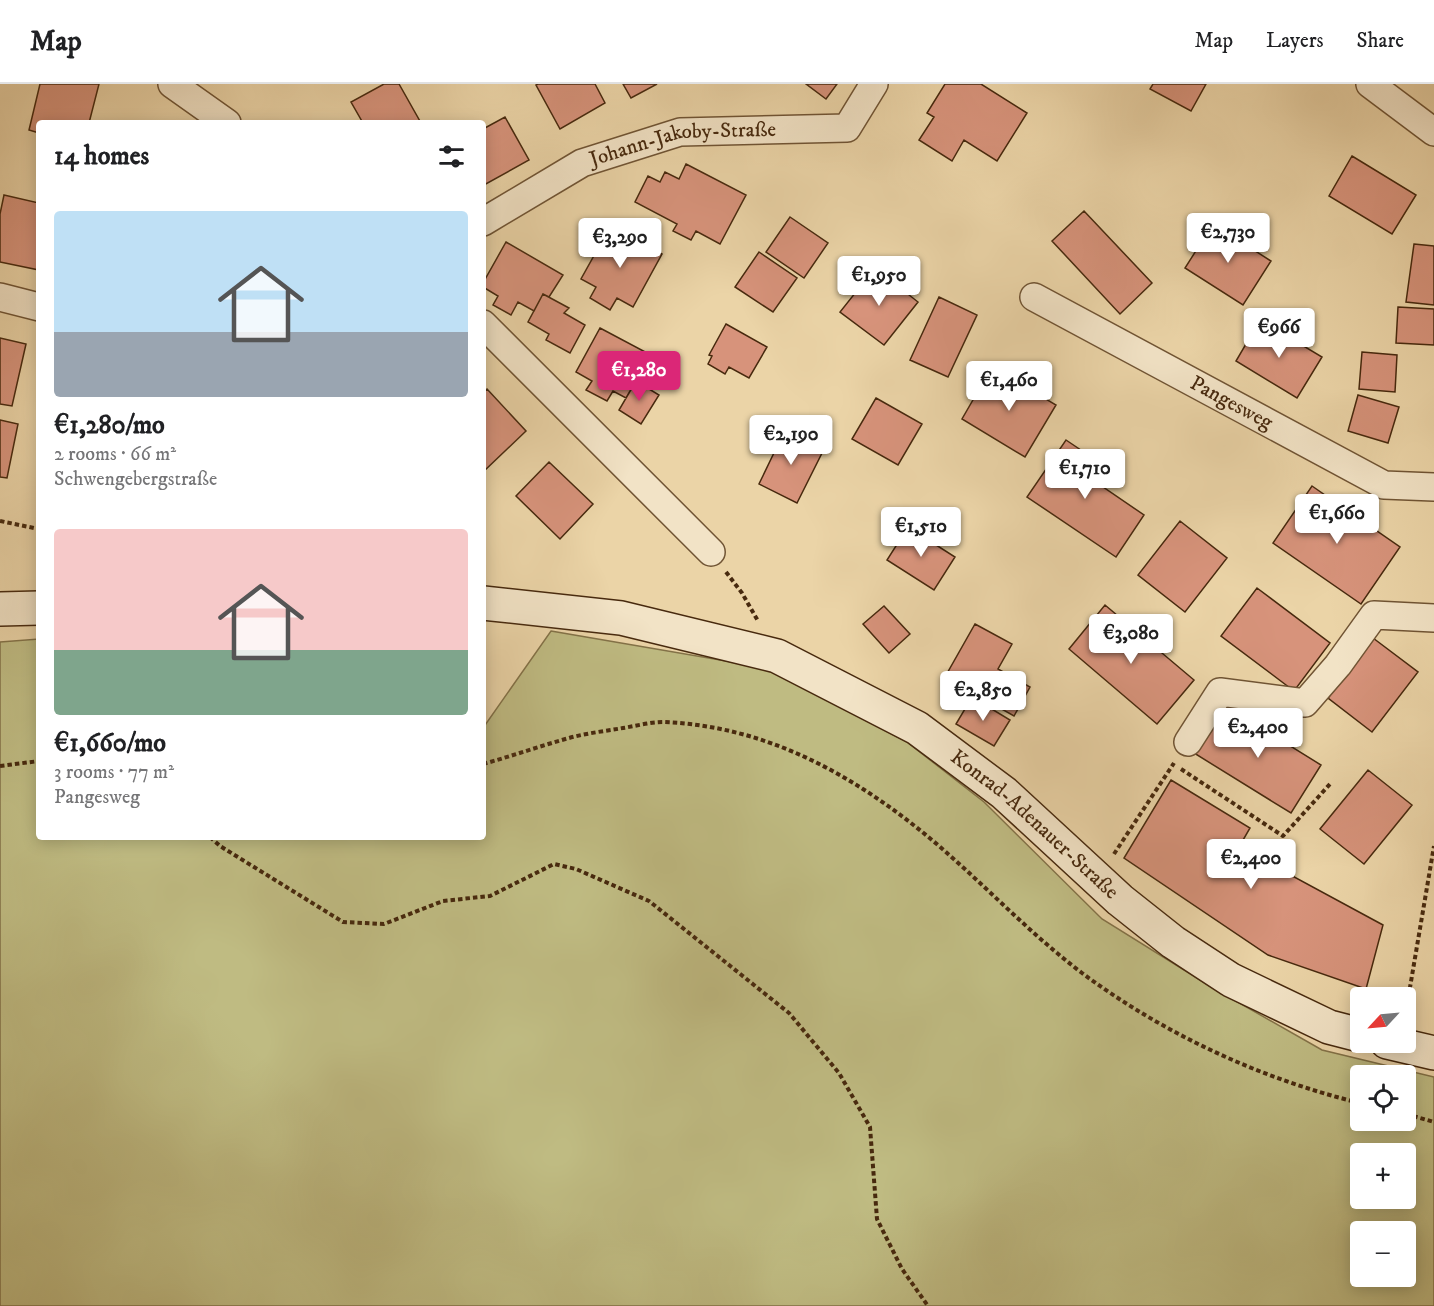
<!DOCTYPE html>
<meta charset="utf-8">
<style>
:root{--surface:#fff;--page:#f2f2f2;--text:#202124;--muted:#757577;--line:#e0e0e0;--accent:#db2777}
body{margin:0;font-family:"IM FELL DW Pica",serif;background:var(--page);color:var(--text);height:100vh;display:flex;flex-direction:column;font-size:22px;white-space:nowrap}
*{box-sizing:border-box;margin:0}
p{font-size:20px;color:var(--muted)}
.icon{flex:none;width:33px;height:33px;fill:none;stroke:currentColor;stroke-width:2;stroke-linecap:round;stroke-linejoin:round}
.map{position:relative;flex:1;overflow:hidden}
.side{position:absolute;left:36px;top:36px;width:450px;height:720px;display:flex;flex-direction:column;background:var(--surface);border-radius:6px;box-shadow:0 3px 15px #0003}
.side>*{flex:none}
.needle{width:39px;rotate:244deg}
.tools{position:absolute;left:1350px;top:903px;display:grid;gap:12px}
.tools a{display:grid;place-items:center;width:66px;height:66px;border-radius:6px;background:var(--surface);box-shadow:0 3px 15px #0003;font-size:30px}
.price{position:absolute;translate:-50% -51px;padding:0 14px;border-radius:6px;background:#fff;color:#222;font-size:20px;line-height:39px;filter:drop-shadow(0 2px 3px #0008)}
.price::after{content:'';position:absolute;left:50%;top:36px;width:18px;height:14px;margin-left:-9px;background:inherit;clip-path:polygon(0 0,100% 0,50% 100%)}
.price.current{background:var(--accent);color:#fff}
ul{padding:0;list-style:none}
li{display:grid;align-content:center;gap:12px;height:318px;padding:0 18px}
li span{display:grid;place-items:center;height:186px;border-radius:6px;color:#555}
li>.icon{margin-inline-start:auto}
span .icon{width:108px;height:108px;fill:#fffc;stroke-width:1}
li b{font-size:26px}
h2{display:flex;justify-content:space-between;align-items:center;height:72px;padding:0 18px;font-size:26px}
header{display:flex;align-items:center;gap:36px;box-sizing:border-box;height:84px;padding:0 30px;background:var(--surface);border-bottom:2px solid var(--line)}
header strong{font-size:28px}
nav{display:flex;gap:33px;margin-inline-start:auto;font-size:21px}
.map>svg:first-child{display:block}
.green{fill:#bfbb82;stroke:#837248;stroke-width:1.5;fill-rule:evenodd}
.building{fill:#d7937b;stroke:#47290e;stroke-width:1.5}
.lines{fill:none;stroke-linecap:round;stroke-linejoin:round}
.minor-casing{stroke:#705434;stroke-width:30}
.secondary-casing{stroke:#47290e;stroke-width:36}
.path{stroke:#47290e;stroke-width:4;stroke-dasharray:4.5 3;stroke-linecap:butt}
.minor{stroke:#f2e3c6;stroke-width:27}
.secondary{stroke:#f2e3c6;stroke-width:33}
.labels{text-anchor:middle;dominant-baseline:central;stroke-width:5;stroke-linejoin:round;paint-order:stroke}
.street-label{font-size:21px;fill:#47290e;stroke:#f2e3c6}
</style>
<header>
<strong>Map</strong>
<nav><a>Map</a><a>Layers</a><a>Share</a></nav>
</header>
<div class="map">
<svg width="1434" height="1222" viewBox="0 0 1434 1222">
<rect width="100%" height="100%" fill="#ebd4a7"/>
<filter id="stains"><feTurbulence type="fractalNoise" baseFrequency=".00333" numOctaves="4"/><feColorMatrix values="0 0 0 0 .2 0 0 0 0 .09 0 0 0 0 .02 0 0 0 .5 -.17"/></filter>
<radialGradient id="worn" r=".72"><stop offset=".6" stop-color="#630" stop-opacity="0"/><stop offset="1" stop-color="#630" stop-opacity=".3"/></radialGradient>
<path class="green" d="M551 547 767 584 907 658 984 718 1102 835 1213 904 1322 966 1434 993V1222H0V558L39 555V753H483V644ZM1360 992H1406V1036H1360ZM1360 1070H1406V1114H1360ZM1360 1148H1406V1192H1360Z"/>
<path class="building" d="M40 0H99L89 39H39V49L29 46Z
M384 0H399L421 39H363L351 18Z
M538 0H595L605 19 560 45 536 1Z
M623 0H657L631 14Z
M806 0H837L826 15Z
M945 0H981L1027 29 997 77 964 56 952 77 919 56 934 33 927 29Z
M1153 0H1206L1191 27 1150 5Z
M505 33 529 76 484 101 483 45Z
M1352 72 1416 111 1392 150 1329 112Z
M686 80 746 111 720 160 696 147 691 156 673 147 677 140 635 118 648 92 660 98 665 88 679 95Z
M4 111 39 119V186L0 178V130Z
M1084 127 1152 199 1120 230 1052 157Z
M790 133 828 159 804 194 766 168Z
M1213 140 1271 177 1243 221 1185 184Z
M611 141 662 170 633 223 617 214 610 226 590 214 596 203 581 195Z
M506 158 563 191 549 213 543 210 534 227 518 218 511 231 493 221 498 212 483 203V199Z
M1414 160 1434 162V221L1406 218Z
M759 168 797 194 773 228 735 203Z
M875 184 918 218 884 261 840 228Z
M543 210 569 224 564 229 585 241 570 269 546 256 549 250 528 238Z
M939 213 977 231 948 293 910 276Z
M1398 223 1434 225V261L1396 259Z
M1260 236 1322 273 1297 314 1236 277Z
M726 240 767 263 749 294 729 283 725 290 708 280 712 272 709 271Z
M600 244 651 271 626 314 613 307 607 317 586 306 592 297 576 288Z
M0 254 26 260 12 322 0 320Z
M1362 268 1397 271 1395 308 1359 305Z
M992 283 1056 321 1025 373 962 335Z
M636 297 659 311 641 340 619 326Z
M487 305 526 347 483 388V309Z
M1358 311 1399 323 1388 359 1348 347Z
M876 314 922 340 898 381 852 355Z
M0 336 18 340 7 394 0 393Z
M785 346 824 365 797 419 759 400Z
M1066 356 1103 381 1093 396 1144 431 1116 473 1027 413Z
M549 378 593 420 560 455 516 412Z
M1312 402 1400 463 1361 520 1273 459Z
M1180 437 1227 474 1185 528 1138 491Z
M908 443 955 473 934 506 887 476Z
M1257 504 1330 559 1294 607 1221 552Z
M1105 521 1194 596 1157 640 1069 565Z
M884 522 910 550 889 569 863 540Z
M975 540 1012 560 998 585 1030 603 1014 632 945 593Z
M1373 554 1418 588 1372 648 1328 614Z
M972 613 1010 636 994 662 956 640Z
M1224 621 1321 681 1291 729 1194 669Z
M1368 686 1412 721 1364 780 1320 745Z
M1171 696 1250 744 1239 763 1383 841 1366 905 1268 871 1124 774Z"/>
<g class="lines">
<defs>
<g id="minor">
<path d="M172 0 227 39"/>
<path d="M1370 0 1434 48"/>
<path id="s1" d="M483 138 582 79 680 48 847 44 874 0"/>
<path d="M0 213 39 223"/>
<path id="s2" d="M1034 213 1384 401 1434 403"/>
<path d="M483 240 711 468"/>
<path d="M1188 658 1220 608 1305 619 1338 581 1374 531 1434 534"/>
</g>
<g id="secondary">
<path id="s3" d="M483 519 621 534 777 572 917 644 1004 709 1120 816 1173 858 1231 896 1329 943 1360 951"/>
<path d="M0 525 39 524"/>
<path d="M1387 958 1434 969"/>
</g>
</defs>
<use href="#minor" class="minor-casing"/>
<use href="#secondary" class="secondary-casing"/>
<path class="path" d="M0 437 39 445
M726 488 742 509 758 537
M483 680C512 672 540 662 569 654 587 649 606 647 623 644 636 642 650 638 663 638 767 642 854 691 932 756 983 799 1028 848 1082 889 1164 950 1261 995 1360 1019
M0 682 39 677
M1181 685 1283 752 1330 700
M210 753 220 762 343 838 384 840 443 817 490 812 554 780 576 785 649 817 789 929 839 989 870 1043 877 1135 902 1185 928 1222
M1114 770 1174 679
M1406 927 1434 762
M1406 1030 1434 1038"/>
<use href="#minor" class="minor"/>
<use href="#secondary" class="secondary"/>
</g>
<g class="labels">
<g class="street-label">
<text stroke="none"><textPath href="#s1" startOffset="219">Johann-Jakoby-Straße</textPath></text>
<text stroke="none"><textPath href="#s2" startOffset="224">Pangesweg</textPath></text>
<text stroke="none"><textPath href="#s3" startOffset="609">Konrad-Adenauer-Straße</textPath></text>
</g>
</g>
<rect width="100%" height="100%" filter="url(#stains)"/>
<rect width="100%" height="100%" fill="url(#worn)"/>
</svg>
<div class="tools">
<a><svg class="needle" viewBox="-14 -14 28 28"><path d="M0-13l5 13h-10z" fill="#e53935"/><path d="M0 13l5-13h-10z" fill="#757577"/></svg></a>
<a><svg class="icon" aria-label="locate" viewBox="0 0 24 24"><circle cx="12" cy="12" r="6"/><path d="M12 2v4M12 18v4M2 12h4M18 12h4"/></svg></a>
<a>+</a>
<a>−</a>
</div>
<b class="price" style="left:1228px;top:180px">€2,730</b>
<b class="price" style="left:620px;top:185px">€3,290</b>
<b class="price" style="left:879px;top:223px">€1,950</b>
<b class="price" style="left:1279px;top:275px">€966</b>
<b class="price current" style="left:639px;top:318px">€1,280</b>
<b class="price" style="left:1009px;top:328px">€1,460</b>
<b class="price" style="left:791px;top:382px">€2,190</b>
<b class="price" style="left:1085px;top:416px">€1,710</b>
<b class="price" style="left:1337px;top:461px">€1,660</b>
<b class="price" style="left:921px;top:474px">€1,510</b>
<b class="price" style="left:1131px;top:581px">€3,080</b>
<b class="price" style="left:983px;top:638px">€2,850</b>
<b class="price" style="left:1258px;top:675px">€2,400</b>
<b class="price" style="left:1251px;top:806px">€2,400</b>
<section class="side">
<h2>14 homes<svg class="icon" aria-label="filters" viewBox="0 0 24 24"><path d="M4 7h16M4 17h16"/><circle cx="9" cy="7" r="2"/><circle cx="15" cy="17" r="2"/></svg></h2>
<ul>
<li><span style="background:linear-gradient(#bfe0f5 65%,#9aa5b1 0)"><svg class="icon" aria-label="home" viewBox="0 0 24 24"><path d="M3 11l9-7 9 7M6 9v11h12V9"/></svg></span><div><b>€1,280/mo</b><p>2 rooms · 66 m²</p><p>Schwengebergstraße</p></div></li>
<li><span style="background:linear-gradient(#f6c9c9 65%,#7fa58c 0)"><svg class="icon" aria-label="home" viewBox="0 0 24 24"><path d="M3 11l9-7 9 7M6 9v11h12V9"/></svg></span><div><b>€1,660/mo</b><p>3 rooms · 77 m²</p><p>Pangesweg</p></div></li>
</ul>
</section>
</div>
